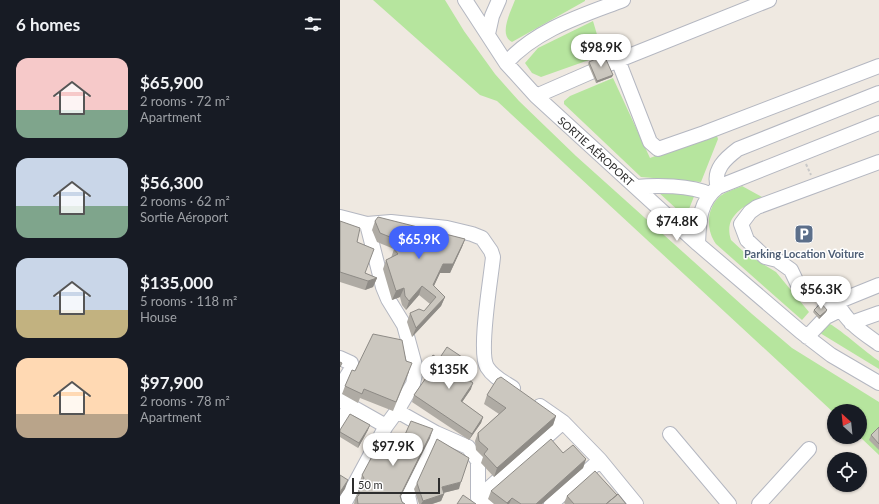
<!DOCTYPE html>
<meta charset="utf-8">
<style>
:root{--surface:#171b24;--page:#242831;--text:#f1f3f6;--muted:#9ea1a6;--accent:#4264fb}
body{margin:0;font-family:Lato,sans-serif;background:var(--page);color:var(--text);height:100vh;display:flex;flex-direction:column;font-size:15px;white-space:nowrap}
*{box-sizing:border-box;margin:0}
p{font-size:13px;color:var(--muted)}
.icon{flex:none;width:22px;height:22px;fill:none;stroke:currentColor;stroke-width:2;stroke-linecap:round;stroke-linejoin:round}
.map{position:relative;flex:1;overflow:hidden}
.drawer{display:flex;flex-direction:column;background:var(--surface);width:340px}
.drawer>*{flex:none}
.needle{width:26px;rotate:333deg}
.controls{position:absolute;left:487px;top:404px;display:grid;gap:8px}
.controls a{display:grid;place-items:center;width:40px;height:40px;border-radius:50%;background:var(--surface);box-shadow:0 1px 3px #0004;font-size:20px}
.scale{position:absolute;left:12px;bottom:10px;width:88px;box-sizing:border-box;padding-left:4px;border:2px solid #2e2e2e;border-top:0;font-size:11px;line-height:14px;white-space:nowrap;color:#2e2e2e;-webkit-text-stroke:3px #fff;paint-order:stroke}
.price{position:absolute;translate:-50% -34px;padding:0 9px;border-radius:14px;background:#fff;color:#222;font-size:13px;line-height:26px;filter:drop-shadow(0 1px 2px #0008)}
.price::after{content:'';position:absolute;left:50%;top:24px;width:12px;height:9px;margin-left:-6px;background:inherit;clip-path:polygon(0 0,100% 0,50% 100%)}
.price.on{background:var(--accent);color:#fff}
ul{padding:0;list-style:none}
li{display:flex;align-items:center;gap:12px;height:100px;padding:0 16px}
li span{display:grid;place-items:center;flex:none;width:112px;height:80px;border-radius:12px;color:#555}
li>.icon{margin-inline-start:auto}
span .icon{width:48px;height:48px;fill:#fffc;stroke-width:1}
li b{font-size:17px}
h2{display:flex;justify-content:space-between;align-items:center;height:48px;padding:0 16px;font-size:17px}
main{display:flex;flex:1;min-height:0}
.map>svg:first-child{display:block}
.green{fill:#b6e59e}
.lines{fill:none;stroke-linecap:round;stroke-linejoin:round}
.minor-casing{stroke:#b4b7c1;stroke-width:16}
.path{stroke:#c9c9c9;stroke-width:2;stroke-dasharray:3 2;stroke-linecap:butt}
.minor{stroke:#fff;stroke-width:14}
.wall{fill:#afaba4}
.shaded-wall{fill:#8e8b86}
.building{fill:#cbc7bf;stroke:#8e8b86}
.labels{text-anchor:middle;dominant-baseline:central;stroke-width:3;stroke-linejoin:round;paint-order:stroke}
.street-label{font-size:11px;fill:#2e2e2e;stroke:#fff}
.service-label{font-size:11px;font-weight:bold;fill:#4e5e75;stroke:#fff}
</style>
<main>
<section class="drawer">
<h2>6 homes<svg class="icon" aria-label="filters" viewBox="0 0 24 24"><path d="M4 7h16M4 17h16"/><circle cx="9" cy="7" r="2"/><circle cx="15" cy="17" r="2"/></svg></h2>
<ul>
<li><span style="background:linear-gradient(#f6c9c9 65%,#7fa58c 0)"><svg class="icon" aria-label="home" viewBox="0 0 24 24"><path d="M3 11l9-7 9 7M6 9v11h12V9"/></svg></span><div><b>$65,900</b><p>2 rooms · 72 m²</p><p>Apartment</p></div></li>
<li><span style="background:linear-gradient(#c9d6e8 60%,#7fa58c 0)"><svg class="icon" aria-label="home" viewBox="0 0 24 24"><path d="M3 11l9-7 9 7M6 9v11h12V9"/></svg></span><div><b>$56,300</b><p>2 rooms · 62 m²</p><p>Sortie Aéroport</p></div></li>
<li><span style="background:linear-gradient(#c9d6e8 65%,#c2b280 0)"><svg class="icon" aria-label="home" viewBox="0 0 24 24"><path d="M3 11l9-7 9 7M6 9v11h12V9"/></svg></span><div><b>$135,000</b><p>5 rooms · 118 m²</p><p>House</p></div></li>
<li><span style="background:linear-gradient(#ffd9b3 70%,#b9a48a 0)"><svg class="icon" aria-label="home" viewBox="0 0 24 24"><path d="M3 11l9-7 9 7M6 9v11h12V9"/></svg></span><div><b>$97,900</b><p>2 rooms · 78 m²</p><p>Apartment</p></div></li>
</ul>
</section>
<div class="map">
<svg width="539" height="504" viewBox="0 0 539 504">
<rect width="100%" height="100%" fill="#efe9e1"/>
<path class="green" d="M33 0H105L124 31 155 74 179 101 236 156 412 314 452 348 539 402V455L520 437V411H494V413L157 101 140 95Z
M175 0H245V1L172 42C158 35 171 11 175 0Z
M253 21 263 55 201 77 192 73 185 63 198 48Z
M273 78 310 158 376 133 378 139 361 182 301 177 224 104V101L230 96Z
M402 186 422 197C404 206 383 216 391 240L405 253 436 272 469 312 462 320 376 244C366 230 366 210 379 197 385 192 395 189 402 186Z
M317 191 355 194 347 214 341 213Z
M489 324C494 324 529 355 539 361V369L480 333Z"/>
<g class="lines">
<defs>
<path id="minor" d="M125 0 166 63 196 96 358 244 461 332 491 355 539 383
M148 34 152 16 159 0
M278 60 310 142 318 149 364 133 539 66
M166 63C197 29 241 16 283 0
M269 64 429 0
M196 96 251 72
M539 162 417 207 410 212 401 224 407 240 425 257 437 260 451 270 461 291C469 295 479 289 488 294 495 297 498 305 502 311 511 325 525 334 539 344
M296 187C315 185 352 185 369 194
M378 187C372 170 386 158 398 149L539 93
M0 217 27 224 51 222 107 228 132 234 142 238 151 251 153 257C151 278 138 352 147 367 153 377 164 382 173 388
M27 224 43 287 48 299 64 325 76 369 73 384 57 411
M358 244C359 221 359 202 378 187L539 123
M484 309 497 302 539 285
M511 323 539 313
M467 337 486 317 500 310
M0 358 11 363 12 368 0 387
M0 400 46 426
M200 406 223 422 260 460 296 504
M0 422 10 407
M330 434 389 504
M138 498 223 422
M4 504 46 426 57 411 96 433 128 447 138 461V498L147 504
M70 504 68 495 96 433
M211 504 260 460
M419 504 469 449"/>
</defs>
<use href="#minor" class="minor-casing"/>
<path class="path" d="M466 164 471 175"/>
<use href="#minor" class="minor"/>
</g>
<path class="wall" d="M249 62 272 77 256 83 248 64Z
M0 221 17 242 25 273 37 278 33 287 25 290 0 282Z
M35 221 125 239 122 247 110 273H100L94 286 105 297 101 306 72 337 67 322 70 313 84 311 90 304 79 295 66 310 62 305 60 297 52 300 43 269 46 260 51 258 54 249 37 242 32 230Z
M474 310H487L486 312 479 319 473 312Z
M99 359 125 368 121 374 131 389 122 402 143 417 141 423 129 440 72 402 74 395 86 378 81 375 84 368Z
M15 371 69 372 53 411 20 398 18 403 2 394 5 386Z
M147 395 216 416 213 425 154 477 141 463 143 457 136 450 135 441 138 433 159 414 144 404Z
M539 427V450L529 440 531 435Z
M0 430H28L18 448 0 437Z
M90 438 60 497 62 502 65 504H14L15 499 20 486 19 484 22 475 60 446Z
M223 453 246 459 243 468 202 504H154L148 499 151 491Z
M77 483 119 489 103 493 104 494 101 501 92 504H79L74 489Z
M277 495 286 504H225L224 503 227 496Z"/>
<path class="shaded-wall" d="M273 75 272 77 256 83 257 81Z
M125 239 122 247 110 273H100L90 294 93 285 103 264Z
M37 278 33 287 25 290 28 281Z
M82 286 79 295 66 310 69 301Z
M64 288 60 297 52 300 56 291Z
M105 297 101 306 72 337 76 328Z
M487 310 486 312 479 319 480 316Z
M128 361 125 368 117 380 120 373Z
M133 383 131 389 118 408 121 401Z
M216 416 213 425 154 477 157 468Z
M143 417 141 423 129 440 132 434Z
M30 425 28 430 18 448 19 443Z
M93 429 90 438 57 504 60 496Z
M246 459 243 468 202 504H196Z
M8 480 5 489 0 496V492Z
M121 482 119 489 99 494 102 487Z
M104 494 101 501 92 504H81L83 501Z
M172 498 169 504H167V503Z"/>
<path class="building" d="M264 55 273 75 257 81 249 62Z
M38 217 125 239 113 264H103L93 285 105 297 76 328 70 313 79 309 84 311 96 297 82 286 69 301 65 296 64 288 56 291 46 260 58 254 54 249 60 241 40 233 35 221Z
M0 221 20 228 17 242 34 249 25 273 37 278 28 281 0 272Z
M481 303 487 310 480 316 474 310Z
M33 334 62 340 66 361 72 363 56 402 24 389 22 394 5 386 12 370 15 371Z
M107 347 128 361 120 373 133 383 121 401 143 417 132 434 74 395 90 372 84 368 93 355 99 359Z
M0 362 2 363 0 367Z
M161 377 216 416 157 468 144 454 148 449 139 441 138 433 166 408 147 395 157 379Z
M10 414 30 425 19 443 0 432V430Z
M71 421 93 429 60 496 62 502 65 504H18L17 497 19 495V490L24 478 22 475 43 436 60 446Z
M539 427V444L531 435Z
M97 439 129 458 121 482 102 487 104 494 83 501 77 483Z
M211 439 223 453 233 445 246 459 196 504H181L172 498 167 503 151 491Z
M255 471 277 495 266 504H234L227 496Z
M0 475 8 480 0 492Z
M278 494 286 504H266Z
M123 495 136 504H117Z"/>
<defs>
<symbol id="parking-square" viewBox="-11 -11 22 22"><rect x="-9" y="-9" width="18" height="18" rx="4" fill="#5c6f8a" stroke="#fff"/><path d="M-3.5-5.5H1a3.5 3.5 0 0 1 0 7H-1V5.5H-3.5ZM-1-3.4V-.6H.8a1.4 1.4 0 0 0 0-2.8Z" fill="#fff"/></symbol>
</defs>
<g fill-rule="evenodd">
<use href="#parking-square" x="453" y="223" width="22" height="22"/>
</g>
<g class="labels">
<g class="street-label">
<text transform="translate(256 151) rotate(42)">SORTIE AÉROPORT</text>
</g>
<g class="service-label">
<text x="464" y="253">Parking Location Voiture</text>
</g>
</g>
</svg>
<div class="controls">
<a><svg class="needle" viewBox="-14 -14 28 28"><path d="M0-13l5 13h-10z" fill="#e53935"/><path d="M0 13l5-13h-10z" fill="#9ea1a6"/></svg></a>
<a><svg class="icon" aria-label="locate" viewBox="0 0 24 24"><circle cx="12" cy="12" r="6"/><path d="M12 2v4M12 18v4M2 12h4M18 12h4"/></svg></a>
</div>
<div class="scale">50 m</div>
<b class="price" style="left:261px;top:68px">$98.9K</b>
<b class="price" style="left:337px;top:242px">$74.8K</b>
<b class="price on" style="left:79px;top:260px">$65.9K</b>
<b class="price" style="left:481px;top:310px">$56.3K</b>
<b class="price" style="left:109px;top:390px">$135K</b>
<b class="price" style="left:53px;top:467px">$97.9K</b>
</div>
</main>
